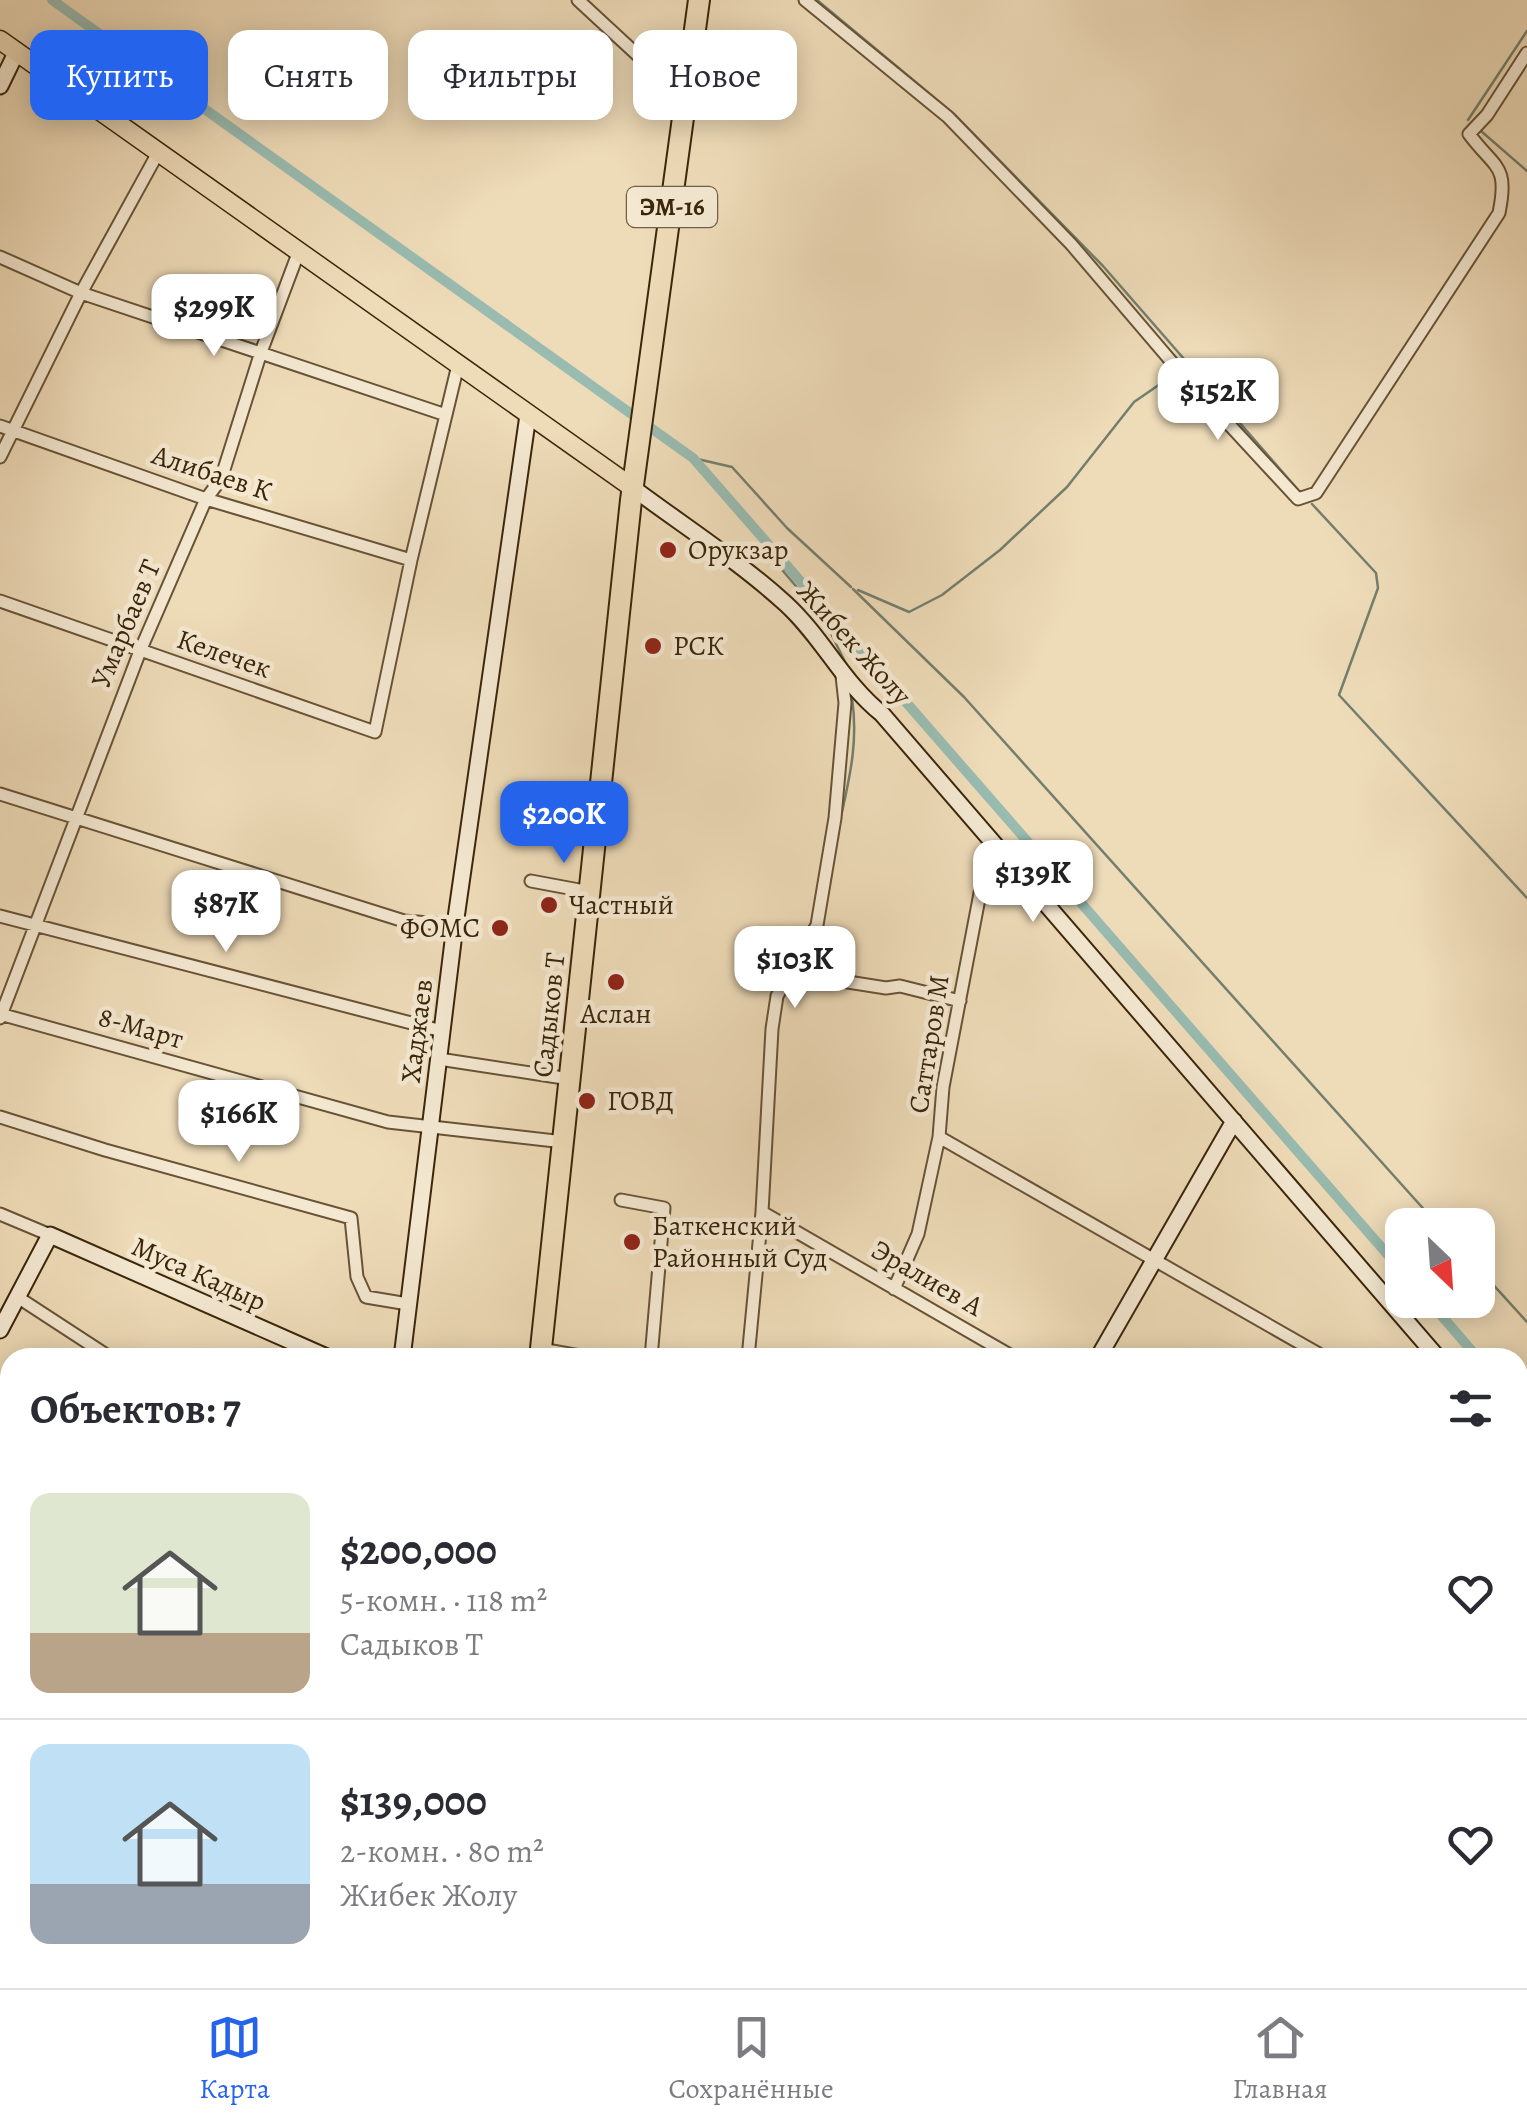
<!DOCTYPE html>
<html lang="ru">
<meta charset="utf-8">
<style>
:root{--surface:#fff;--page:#f2f2f3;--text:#2b2b33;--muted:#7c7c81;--line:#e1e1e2;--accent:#2563eb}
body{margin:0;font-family:Alegreya,serif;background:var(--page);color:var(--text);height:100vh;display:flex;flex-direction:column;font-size:38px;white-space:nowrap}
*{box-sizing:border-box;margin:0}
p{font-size:32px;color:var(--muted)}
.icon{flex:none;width:55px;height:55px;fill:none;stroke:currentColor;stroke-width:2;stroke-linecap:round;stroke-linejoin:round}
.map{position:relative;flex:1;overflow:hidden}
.details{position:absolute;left:0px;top:1348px;width:1528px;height:642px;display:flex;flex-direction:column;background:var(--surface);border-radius:30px 30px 0 0;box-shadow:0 5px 25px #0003}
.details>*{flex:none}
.hud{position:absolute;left:30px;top:30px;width:1000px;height:90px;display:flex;gap:20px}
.needle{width:65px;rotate:155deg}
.tools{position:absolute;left:1385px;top:1208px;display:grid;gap:20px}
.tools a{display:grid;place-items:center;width:110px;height:110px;border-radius:20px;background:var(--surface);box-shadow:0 5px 25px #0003;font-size:50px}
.price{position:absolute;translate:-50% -85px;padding:0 22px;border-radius:20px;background:#fff;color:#222;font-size:32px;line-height:65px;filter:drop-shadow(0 2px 5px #0008)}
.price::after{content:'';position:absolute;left:50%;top:60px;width:30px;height:22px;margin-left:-15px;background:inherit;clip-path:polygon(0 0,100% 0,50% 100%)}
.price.current{background:var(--accent);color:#fff}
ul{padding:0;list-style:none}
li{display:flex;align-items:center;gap:30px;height:250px;padding:0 30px}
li+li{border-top:2px solid var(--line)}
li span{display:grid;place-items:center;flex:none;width:280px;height:200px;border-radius:20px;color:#555}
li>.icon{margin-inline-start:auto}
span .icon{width:120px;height:120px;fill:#fffc;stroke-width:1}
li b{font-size:42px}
h2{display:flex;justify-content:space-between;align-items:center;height:120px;padding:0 30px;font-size:42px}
.chip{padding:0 35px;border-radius:20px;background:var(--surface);box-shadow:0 5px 25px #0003;font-size:35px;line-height:90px}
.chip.current{background:var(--accent);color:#fff}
.tab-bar{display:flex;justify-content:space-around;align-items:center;height:140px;border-top:2px solid var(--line);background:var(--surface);font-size:28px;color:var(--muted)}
.tab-bar a{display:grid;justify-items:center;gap:5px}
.tab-bar .current{color:var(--accent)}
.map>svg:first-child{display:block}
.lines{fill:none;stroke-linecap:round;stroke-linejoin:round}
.stream{stroke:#737f6e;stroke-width:2.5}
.canal{stroke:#99bbb0;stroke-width:10}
.street-casing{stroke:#685336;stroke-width:15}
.secondary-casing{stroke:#3b260a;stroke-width:19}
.primary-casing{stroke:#3b260a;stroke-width:21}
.highway-casing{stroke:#3b260a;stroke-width:24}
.street{stroke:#f4e8d1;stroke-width:11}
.secondary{stroke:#f4e8d1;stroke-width:15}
.primary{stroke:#eedbb8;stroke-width:18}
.highway{stroke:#eedbb8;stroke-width:20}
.poi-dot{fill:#8f2418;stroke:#f4e8d1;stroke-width:4}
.labels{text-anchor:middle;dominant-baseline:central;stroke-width:9;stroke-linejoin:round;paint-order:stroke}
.shield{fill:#f4e8d1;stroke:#726046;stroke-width:2.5}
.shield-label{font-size:25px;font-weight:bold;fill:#3b260a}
.street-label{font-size:28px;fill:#3b260a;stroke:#f4e8d1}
.poi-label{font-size:28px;fill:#3b260a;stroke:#f4e8d1;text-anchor:start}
</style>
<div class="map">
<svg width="1527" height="1988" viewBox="0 0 1527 1988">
<rect width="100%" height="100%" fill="#eedbb8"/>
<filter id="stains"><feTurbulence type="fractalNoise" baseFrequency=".002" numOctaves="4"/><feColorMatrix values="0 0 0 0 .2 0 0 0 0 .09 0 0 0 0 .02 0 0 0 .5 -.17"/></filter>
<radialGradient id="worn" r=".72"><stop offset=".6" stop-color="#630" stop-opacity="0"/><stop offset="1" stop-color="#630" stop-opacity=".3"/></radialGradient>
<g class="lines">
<path class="stream" d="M817 0 954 114 1103 266 1300 492
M1468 120 1527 31
M1481 131 1527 171
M693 458 732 467 787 528 851 587
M1312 504 1376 573 1378 588 1339 695 1527 898
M790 566 783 571 824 619 847 666
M853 589 964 697 1438 1225
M858 590 909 612 942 595 1000 550 1067 487 1134 402 1163 382
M842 812C851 772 858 738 852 698
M1478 1268 1527 1322"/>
<path class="canal" d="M52 0 693 458 1402 1271
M1428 1300 1478 1358
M1518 1403 1527 1414"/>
<defs>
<path id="street" d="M578 0 685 99
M805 0 948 117 1071 244 1176 367 1298 499 1316 493 1499 213C1509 164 1495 169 1469 134L1487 115 1527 53
M0 257 81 293 446 415
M0 426 206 499 411 560
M0 457 81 293 159 151
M0 601 375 732 411 560 458 365
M0 794 404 921 455 925
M531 881 590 892
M0 916 442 1031
M794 966 829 979 886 988 900 986 960 1001
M0 1014 388 1122 564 1142
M0 1018 140 651 206 499 221 479 261 352 299 251
M439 1059 570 1079
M0 1117 105 1150 351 1218 357 1277 366 1297 408 1304
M939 1137 1326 1358
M621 1200 664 1208 651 1358
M762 1212 1015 1358
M0 1214 50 1235
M894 1289 918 1234 939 1137 943 1087 990 841
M19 1298 111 1358
M541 1349 591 1358
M748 1358 762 1212 772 1029 777 996 817 925 835 818 845 703 842 676
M1518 1643 1527 1649
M0 1684 10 1667
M1518 1816 1527 1822
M1518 1938 1527 1944
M595 1980 609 1988
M1052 1980 1068 1988
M1242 1980 1258 1988
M1413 1980 1426 1988
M551 1988 555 1980
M781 1988 783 1980"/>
<path id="secondary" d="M0 86 17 51
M633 488C684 526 740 562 786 604 823 638 843 683 882 714L1438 1358
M0 1330 50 1235 329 1358
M402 1358 455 925 528 415
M1098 1358 1234 1121
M0 1408 10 1413
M1518 1448 1527 1459
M1518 1701 1527 1685
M0 1772 10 1776
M813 1980 841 1988
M186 1988 193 1980
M1333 1988 1338 1980"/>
<path id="primary" d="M0 40 633 488"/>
<path id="highway" d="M540 1358 631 500 699 0
M466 1988 469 1980"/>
</defs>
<use href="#street" class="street-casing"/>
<use href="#secondary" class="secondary-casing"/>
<use href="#primary" class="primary-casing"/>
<use href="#highway" class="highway-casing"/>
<use href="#street" class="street"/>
<use href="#secondary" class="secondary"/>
<use href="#primary" class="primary"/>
<use href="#highway" class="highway"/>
</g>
<g class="poi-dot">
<circle cx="668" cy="550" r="10"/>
<circle cx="653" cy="646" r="10"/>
<circle cx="549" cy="905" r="10"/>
<circle cx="500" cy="928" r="10"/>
<circle cx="616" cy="982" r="10"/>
<circle cx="587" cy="1101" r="10"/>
<circle cx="632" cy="1242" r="10"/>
</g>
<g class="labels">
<rect class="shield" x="627" y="187" width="90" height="40" rx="8"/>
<g class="shield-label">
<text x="672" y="207">ЭМ-16</text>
</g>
<g class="street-label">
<text transform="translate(212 473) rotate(18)">Алибаев К</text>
<text transform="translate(126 624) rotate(-67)">Умарбаев Т</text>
<text transform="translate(854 643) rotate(48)">Жибек Жолу</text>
<text transform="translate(224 654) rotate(19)">Келечек</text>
<text transform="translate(549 1015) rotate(-84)">Садыков Т</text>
<text transform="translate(141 1028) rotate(16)">8-Март</text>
<text transform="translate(417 1031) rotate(-83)">Хаджаев</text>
<text transform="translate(929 1044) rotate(-81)">Саттаров М</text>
<text transform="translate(199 1274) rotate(24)">Муса Кадыр</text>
<text transform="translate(927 1278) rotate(30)">Эралиев А</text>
</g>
<g class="poi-label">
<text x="688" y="550">Орукзар</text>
<text x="673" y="646">РСК</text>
<text x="569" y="905">Частный</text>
<text x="480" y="928" text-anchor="end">ФОМС</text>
<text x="616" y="1014" text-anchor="middle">Аслан</text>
<text x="607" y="1101">ГОВД</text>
<text x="652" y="1226">Баткенский<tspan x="652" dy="32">Районный Суд</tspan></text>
</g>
</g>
<rect width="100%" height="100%" filter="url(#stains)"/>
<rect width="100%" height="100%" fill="url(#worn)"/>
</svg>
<div class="tools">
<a><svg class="needle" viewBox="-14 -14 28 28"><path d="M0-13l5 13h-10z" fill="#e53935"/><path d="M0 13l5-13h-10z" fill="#7c7c81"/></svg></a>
</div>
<b class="price" style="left:214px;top:359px">$299K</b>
<b class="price" style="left:1218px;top:443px">$152K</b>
<b class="price current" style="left:564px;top:866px">$200K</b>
<b class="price" style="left:1033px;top:925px">$139K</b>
<b class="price" style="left:226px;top:955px">$87K</b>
<b class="price" style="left:795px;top:1011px">$103K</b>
<b class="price" style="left:239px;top:1165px">$166K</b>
<div class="hud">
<a class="chip current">Купить</a>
<a class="chip">Снять</a>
<a class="chip">Фильтры</a>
<a class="chip">Новое</a>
</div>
<section class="details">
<h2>Объектов: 7<svg class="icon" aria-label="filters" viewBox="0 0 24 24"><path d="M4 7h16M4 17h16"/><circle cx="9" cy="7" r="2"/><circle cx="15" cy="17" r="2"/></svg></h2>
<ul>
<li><span style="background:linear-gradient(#dfe7d0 70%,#b9a48a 0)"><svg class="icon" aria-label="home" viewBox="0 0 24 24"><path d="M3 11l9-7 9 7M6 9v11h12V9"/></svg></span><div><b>$200,000</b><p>5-комн. · 118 m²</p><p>Садыков Т</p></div><svg class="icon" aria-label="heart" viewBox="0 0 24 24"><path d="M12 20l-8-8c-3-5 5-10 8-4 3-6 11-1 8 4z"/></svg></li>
<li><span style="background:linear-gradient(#bfe0f5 70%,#9aa5b1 0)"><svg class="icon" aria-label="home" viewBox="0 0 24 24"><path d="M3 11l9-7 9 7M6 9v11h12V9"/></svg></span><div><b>$139,000</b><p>2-комн. · 80 m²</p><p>Жибек Жолу</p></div><svg class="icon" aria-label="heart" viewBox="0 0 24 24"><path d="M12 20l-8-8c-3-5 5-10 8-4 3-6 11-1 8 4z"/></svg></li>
</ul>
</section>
</div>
<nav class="tab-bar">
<a class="current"><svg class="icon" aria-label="map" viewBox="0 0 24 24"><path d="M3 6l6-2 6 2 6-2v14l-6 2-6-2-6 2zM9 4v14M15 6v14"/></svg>Карта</a>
<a><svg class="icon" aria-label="saved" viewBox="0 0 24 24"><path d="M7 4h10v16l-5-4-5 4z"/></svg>Сохранённые</a>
<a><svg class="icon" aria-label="home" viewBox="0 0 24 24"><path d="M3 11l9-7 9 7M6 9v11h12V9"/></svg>Главная</a>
</nav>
